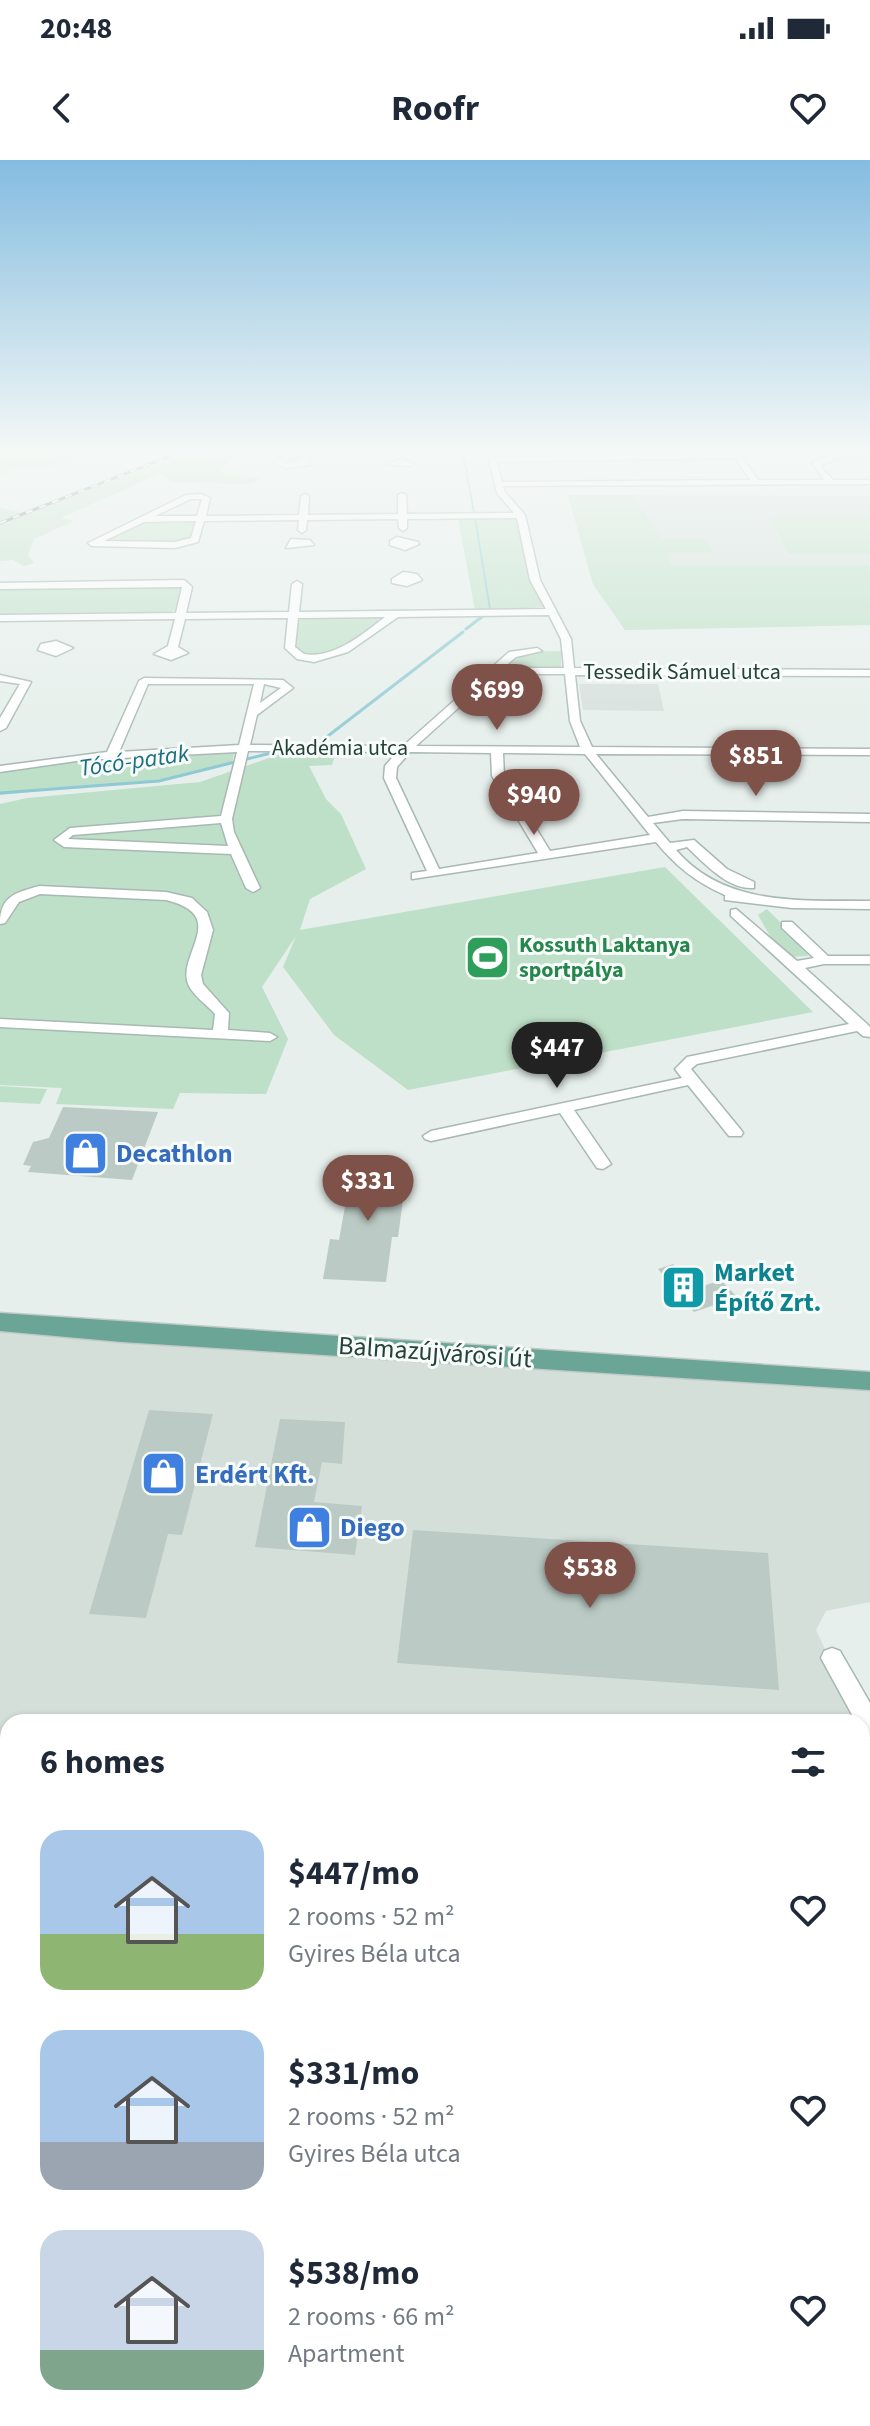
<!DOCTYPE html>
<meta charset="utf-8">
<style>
:root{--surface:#fff;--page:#f2f2f3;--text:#1f2937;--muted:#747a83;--accent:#7f5249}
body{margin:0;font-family:"Source Sans 3",sans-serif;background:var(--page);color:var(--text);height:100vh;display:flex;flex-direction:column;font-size:30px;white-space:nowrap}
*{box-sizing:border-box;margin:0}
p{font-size:26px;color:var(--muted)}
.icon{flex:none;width:44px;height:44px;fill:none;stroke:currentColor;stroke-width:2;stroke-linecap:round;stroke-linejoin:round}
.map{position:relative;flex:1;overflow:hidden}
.details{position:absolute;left:0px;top:1554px;width:870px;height:712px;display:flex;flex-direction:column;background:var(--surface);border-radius:24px 24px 0 0;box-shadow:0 2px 6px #0004}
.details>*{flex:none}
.price{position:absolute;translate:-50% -68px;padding:0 18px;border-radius:28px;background:var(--accent);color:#fff;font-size:26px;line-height:52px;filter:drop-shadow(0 2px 4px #0008)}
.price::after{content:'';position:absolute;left:50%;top:48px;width:24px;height:18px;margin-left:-12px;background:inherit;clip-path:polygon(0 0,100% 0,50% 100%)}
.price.current{background:#222;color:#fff}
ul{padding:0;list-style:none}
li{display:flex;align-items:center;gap:24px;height:200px;padding:0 40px}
li span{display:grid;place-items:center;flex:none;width:224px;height:160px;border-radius:24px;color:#555}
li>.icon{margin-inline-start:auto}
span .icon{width:96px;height:96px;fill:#fffc;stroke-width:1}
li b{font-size:34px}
h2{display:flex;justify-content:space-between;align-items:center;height:96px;padding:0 40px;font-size:34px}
.status{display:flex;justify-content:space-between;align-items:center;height:56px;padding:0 40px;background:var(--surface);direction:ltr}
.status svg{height:22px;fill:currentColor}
header{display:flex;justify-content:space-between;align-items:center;height:104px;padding:0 40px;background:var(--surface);font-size:36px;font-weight:700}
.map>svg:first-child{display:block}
.built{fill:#d4dfda}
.green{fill:#bfe0c8}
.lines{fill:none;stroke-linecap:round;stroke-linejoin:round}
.stream-far1{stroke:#8ec9d4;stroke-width:2}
.stream{stroke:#8ec9d4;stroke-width:3}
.building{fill:#bbcac4}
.minor-casing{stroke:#a8b8b2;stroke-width:3}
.primary-casing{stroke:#c2cac8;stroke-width:3}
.minor{fill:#fff;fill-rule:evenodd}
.primary{fill:#6aa596;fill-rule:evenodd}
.rail-casing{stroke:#5f7d75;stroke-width:3}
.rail{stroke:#f7fbf9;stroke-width:2;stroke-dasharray:7;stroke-linecap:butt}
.labels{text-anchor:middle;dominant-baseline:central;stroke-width:6;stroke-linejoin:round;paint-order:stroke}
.far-street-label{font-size:22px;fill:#24423a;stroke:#f7fbf9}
.far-leisure-label{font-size:22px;font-weight:bold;fill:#27864d;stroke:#f7fbf9;text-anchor:start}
.far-water-label{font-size:24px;font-style:italic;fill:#1c6f80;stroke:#f7fbf9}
.shop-label{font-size:26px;font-weight:bold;fill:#366cbe;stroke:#f7fbf9;text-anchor:start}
.culture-label{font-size:26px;font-weight:bold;fill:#0d838f;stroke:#f7fbf9;text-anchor:start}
.street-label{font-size:26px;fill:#24423a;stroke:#f7fbf9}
</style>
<div class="status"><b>20:48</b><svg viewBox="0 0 49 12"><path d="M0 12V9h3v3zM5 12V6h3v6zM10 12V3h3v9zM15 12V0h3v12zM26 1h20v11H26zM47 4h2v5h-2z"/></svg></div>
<header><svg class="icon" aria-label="back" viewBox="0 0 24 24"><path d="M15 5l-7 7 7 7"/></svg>Roofr<svg class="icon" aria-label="heart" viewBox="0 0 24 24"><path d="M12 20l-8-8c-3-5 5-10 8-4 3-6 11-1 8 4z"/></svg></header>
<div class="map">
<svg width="870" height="2266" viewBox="0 0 870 2266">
<rect width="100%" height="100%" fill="#e6efeb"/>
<path class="built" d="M568 335 870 336V465L625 470 593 424Z
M579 524H658L664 551 583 550Z
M0 1155 870 1218V1442L826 1451 816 1470 859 1562H8V2258H162L160 2266H0Z"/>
<path class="green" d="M0 288H56L75 295 51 306 11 309 6 315H0Z
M232 288 248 291 233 297 219 312 260 319 250 324 173 322 159 314 61 358 74 361 34 379 28 395 34 403 24 406 13 400 0 401V348L28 353 189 293 207 295Z
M568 335H633L660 378H707L713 393H667L672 405H870V465L625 470 593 424Z
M870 356V394H789L769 357Z
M458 357 518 359 531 421 544 447 475 451Z
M139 361H196L197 362 193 378 182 382 104 384 97 380Z
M181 427 176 450 165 454 0 456V429Z
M365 456 377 458 379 462C356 479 326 507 296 489L298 461 302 459Z
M561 491V508L506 507 527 492Z
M235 590 232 602 159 620 0 635V613C74 590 158 594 235 590Z
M286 592H336L332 605 309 606 326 639 341 654 366 709 310 739 300 770 665 707 813 852 408 930 334 875 283 807 296 776 262 827 288 879 266 934 180 933 173 949 56 944 62 928 0 925V644L27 638 200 622Z
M767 749 806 788 808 796 789 797 775 785 758 755Z
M0 926 47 929 40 944 0 942Z"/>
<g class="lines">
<path class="stream-far1" d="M462 288 474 353
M475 358 490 449"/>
<path class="stream" d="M466 469 483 456
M324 579 463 472
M0 633 159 621 271 593"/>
</g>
<path class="building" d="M63 947 158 952 132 1020 28 1012 31 1006 23 1005 33 982 49 978Z
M353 1001 408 1003 398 1077H392L386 1122 323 1119 330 1079 339 1080Z
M673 1104 694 1129 721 1120 737 1137 694 1152 658 1109Z
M149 1250 213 1254 182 1375 168 1374 146 1458 89 1454Z
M280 1259 345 1262 342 1304 322 1302 314 1342 362 1346 355 1395 255 1387Z
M413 1370 768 1393 779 1530 397 1503Z"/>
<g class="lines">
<defs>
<path id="minor" d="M303 288 311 289 309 305 287 308 274 302ZM303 294 302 301 284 302Z
M486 288H494L496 298 736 294 749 288H759L742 297 758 320H824L812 303 838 293 870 292V296L839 297 820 306 833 320H870V324L503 326 505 332 525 355 540 420 571 479 574 508 870 510V516L575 515 580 561 592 587 870 589V595L596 594 648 657 683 651 870 654V662L683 659 653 663 670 683 694 680 727 709 754 722V728C728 730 704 703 687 687L676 690C725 747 801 740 870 741V749L792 748 725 740V735C695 722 676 706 656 682L412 719V713L427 711 384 618 385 606 397 592 248 591 232 659 234 672 260 728 253 732 246 728 231 694 64 687 54 680 70 668 221 656 237 592 83 600 0 612V606L107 592 139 521 144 518 283 520 293 528 257 555 250 585 403 586 509 492 537 488 542 491 516 497 503 508H564L561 479 549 455 398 457 348 492 314 502 297 499 285 488 288 458 185 459 178 487 188 493 171 500 154 494 168 486 175 459 0 461V455L176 453 182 427 0 429V423L184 420 192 427 186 453 289 452 292 424 297 421 302 424 299 452 546 449 530 420 517 358 407 359V368L403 371 399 368 398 359 307 360 306 370 302 373 298 370 299 360 204 361 198 382 175 388 92 386 88 383 186 335 201 334 210 338 206 356 299 355 301 336 305 334 309 336 308 355 398 354V335L402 333 406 335 407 354 514 353 497 333ZM735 298 750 320 502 322 497 302ZM191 339H202L197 356H155ZM196 361 191 378 175 382 104 381 144 362ZM385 457C363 474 334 499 304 494L295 487 298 458ZM496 514H565L570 561 580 587 416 586ZM148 524H254L239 585 119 592ZM264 524 281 528 260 543ZM410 592 491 593 492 616 538 693 439 709 396 618 397 607ZM503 593 585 594 650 675 550 691 504 616ZM221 663 228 686 68 679 73 675Z
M401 299 414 304 410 306 387 304Z
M397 377 418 382 419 384 405 390 390 385V381Z
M291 379 310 380 314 385 286 388Z
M403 412 417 414 422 420 407 426 392 423V419Z
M56 481 73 488 56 496 38 490 41 484Z
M0 515 31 522 6 568 0 571V558L20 524 0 521Z
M39 726 166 732 192 738 207 752 213 770 201 815 203 824 229 853 228 870 270 873 277 877 270 881 0 867V859L213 870 215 854C207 845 194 836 189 826 174 796 232 756 166 740L40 734 19 742 5 763 0 764C0 736 15 733 39 726Z
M736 749 797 801 814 798 782 768V762H792L828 796H870V804H824L805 808 866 863 870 867V877L863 876 857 871 697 904 691 909 741 970 743 973 741 976H729L688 925 574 950 611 1004 603 1009 597 1008 560 953 431 981 425 979 423 976 431 971 682 918 675 909 687 897 849 864 731 756V750Z
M832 1488 840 1491 870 1543V1575L862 1572V1562H856L821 1498 824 1491Z
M200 2258H232L231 2266H199Z"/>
<path id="primary" d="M0 1153 870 1212V1230L122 1182 0 1171Z"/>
</defs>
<use href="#minor" class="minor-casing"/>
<use href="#primary" class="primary-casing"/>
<use href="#minor" class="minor"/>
<use href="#primary" class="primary"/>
<defs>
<path id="rail" d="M0 363 191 288"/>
</defs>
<use href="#rail" class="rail-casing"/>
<use href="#rail" class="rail"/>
</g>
<linearGradient id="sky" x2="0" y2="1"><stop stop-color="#84bce0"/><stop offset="0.48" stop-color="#f4f8f6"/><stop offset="1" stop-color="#f4f8f6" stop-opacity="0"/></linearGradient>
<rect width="870" height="605" fill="url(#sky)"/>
<defs>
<symbol id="stadium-square" viewBox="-11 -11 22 22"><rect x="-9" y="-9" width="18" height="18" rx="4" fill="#2e9e5b" stroke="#f7fbf9"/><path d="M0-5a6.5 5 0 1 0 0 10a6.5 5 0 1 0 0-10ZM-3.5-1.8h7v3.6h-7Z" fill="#fff"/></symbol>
<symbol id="shop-square" viewBox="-11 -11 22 22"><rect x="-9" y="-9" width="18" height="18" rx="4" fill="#3f7fe0" stroke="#f7fbf9"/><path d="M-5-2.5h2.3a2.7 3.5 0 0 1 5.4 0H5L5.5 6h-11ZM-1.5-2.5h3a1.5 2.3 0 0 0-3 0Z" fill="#fff"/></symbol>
<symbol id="building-square" viewBox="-11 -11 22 22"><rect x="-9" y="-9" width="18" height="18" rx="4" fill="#0f9aa8" stroke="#f7fbf9"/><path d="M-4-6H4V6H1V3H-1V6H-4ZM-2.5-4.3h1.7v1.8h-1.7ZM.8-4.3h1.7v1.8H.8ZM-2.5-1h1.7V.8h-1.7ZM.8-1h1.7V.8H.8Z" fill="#fff"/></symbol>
</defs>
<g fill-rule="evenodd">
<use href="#stadium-square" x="462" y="772" width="51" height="51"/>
<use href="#shop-square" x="60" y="968" width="51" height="51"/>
<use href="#building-square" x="658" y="1102" width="51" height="51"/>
<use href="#shop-square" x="138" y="1288" width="51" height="51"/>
<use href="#shop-square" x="284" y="1342" width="51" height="51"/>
</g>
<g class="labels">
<g class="far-street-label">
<text x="682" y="512">Tessedik Sámuel utca</text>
<text x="340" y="588">Akadémia utca</text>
</g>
<g class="far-leisure-label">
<text x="519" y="785">Kossuth Laktanya<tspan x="519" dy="25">sportpálya</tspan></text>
</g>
<g class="far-water-label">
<text transform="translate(134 601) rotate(-8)">Tócó-patak</text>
</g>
<g class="shop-label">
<text x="116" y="993">Decathlon</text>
<text x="195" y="1314">Erdért Kft.</text>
<text x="340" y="1367">Diego</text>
</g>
<g class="culture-label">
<text x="714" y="1112">Market<tspan x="714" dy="30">Építő Zrt.</tspan></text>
</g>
<g class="street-label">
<text transform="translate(435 1192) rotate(4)">Balmazújvárosi út</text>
</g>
</g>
</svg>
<b class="price" style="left:497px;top:572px">$699</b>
<b class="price" style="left:756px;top:638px">$851</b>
<b class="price" style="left:534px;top:677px">$940</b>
<b class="price current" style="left:557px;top:930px">$447</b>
<b class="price" style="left:368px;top:1063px">$331</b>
<b class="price" style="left:590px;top:1450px">$538</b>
<section class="details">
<h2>6 homes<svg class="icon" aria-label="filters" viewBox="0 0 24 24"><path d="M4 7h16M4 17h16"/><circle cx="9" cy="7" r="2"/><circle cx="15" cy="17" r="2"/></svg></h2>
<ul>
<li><span style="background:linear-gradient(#a9c7e8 65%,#8fb573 0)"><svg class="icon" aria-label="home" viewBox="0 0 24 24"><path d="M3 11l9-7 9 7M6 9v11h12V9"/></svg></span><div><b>$447/mo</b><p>2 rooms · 52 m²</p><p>Gyires Béla utca</p></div><svg class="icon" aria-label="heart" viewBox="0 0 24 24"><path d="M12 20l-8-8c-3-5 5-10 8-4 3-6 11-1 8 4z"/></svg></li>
<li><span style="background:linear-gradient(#a9c7e8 70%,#9aa5b1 0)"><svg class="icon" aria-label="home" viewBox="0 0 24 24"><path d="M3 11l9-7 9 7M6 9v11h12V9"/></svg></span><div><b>$331/mo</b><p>2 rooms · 52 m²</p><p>Gyires Béla utca</p></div><svg class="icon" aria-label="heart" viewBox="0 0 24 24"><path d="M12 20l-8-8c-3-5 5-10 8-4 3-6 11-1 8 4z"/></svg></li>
<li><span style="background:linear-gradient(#c9d6e8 75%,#7fa58c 0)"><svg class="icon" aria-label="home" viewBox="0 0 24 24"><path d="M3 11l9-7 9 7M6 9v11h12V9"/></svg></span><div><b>$538/mo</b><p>2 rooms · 66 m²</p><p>Apartment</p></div><svg class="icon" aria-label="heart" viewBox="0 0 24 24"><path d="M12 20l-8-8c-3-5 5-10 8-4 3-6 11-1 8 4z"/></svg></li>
</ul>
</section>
</div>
